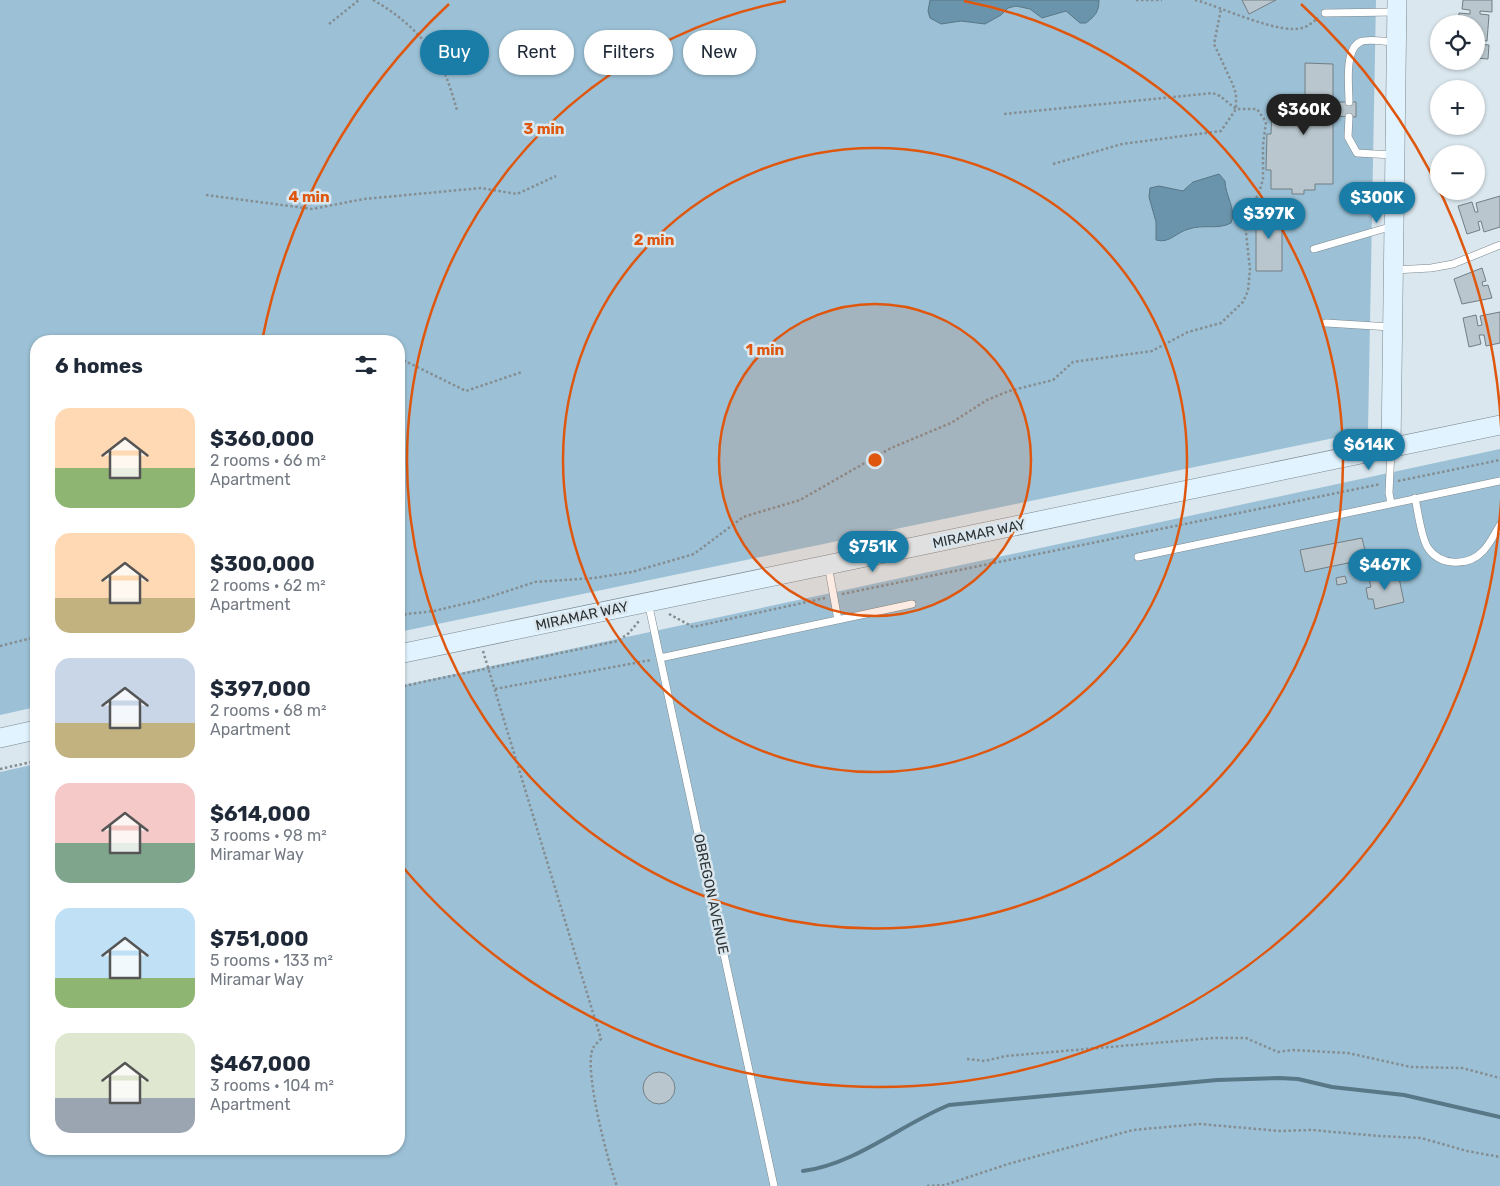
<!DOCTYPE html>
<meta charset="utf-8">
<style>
:root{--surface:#fff;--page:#f2f2f3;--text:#1f2937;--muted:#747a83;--accent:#197da8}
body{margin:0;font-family:Rubik,sans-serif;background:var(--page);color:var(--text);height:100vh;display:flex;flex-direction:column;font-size:19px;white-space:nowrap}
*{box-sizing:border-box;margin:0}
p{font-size:16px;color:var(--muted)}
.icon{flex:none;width:28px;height:28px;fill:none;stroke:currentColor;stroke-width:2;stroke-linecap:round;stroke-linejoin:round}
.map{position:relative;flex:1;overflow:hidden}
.panel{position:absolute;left:30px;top:335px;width:375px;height:820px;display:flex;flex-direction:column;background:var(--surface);border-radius:20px;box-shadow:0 1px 4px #0004}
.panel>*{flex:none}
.guide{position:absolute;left:420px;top:30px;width:475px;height:45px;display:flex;gap:10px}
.fabs{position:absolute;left:1430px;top:15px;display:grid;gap:10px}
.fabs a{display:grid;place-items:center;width:55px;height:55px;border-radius:50%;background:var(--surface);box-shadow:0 1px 4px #0004;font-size:25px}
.price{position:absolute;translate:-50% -42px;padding:0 11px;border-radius:18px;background:var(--accent);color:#fff;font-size:16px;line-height:32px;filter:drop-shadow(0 1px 2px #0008)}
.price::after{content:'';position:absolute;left:50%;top:30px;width:15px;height:11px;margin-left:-8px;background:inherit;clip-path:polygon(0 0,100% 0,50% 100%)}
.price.current{background:#222;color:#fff}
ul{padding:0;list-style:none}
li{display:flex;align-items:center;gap:15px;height:125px;padding:0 25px}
li span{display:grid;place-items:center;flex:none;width:140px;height:100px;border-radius:15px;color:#555}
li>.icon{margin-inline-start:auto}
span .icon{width:60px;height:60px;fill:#fffc;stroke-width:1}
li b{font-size:21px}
h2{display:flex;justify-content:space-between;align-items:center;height:60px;padding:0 25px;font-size:21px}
.tag{padding:0 18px;border-radius:22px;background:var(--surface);box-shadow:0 1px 4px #0004;font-size:18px;line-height:45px}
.tag.current{background:var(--accent);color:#fff}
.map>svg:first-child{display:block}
.green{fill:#9cc1d6}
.water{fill:#6a94ab;stroke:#587787}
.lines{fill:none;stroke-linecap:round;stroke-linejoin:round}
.stream{stroke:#587787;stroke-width:4}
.building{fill:#b9c6cd;stroke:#727e84}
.lane-casing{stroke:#7c888f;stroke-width:8}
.secondary-casing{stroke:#7c888f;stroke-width:20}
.path{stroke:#848d91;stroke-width:2.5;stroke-dasharray:2.5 2.5;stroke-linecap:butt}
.lane{stroke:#fff;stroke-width:7}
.secondary{stroke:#e1f3fe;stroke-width:19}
.ring{fill:none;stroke:#df570e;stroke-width:2.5}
.labels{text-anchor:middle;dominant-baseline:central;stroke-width:5;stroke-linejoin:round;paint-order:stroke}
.street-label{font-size:14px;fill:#2d3234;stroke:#dae7ee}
.centre{fill:#df570e;stroke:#dae7ee;stroke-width:2.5}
.ring-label{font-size:15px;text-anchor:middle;font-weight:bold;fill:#df570e;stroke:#dae7ee;stroke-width:5;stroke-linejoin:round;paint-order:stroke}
</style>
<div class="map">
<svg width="1500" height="1186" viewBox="0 0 1500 1186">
<rect width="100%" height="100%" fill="#dae7ee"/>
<path class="green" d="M0 0H1376L1368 431 399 632V341H36V707L0 715Z
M1500 449V1186H0V772L36 764V1149H399V686Z"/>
<path class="water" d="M930 0H1099C1099 12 1095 16 1086 23H1080L1066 11 1042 18 1030 9 1016 6 1008 8 1001 15 985 24 961 21 941 24 930 18 928 11Z
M1219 174 1225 181C1225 195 1237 210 1231 223 1218 230 1203 224 1189 229 1176 232 1170 244 1156 240V222L1149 197 1150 188 1159 186 1183 191 1193 182Z"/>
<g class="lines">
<path class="stream" d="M803 1171C856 1164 900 1125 949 1105L1217 1080 1279 1078 1298 1079 1332 1087 1404 1095 1500 1117"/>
</g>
<path class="building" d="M1242 0H1276L1249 14Z
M1463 0H1492V12L1480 11V14L1489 15 1487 41 1476 40V24H1458L1459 13 1470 14V10L1462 9Z
M1476 44 1489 45 1488 59 1476 58Z
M1305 63 1333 64V184H1315V190H1304V194H1292V189H1271V170H1266L1267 134H1271L1272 110H1287L1305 94Z
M1336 102H1356V117L1336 116Z
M1500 196V227L1484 232 1481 221 1478 222 1480 230 1467 234 1458 206 1472 202 1475 212H1478L1476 203Z
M1256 210H1282V271H1256Z
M1482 268 1486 281 1482 282 1483 286 1488 285 1492 298 1462 304 1454 279Z
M1500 312V343L1486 346 1484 335H1479L1481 344 1469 347 1463 318 1476 315 1478 326 1482 325 1480 316Z
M1362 538 1367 559 1305 572 1300 550Z
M1398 573 1404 602 1375 609 1373 599H1368L1366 588 1371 587 1369 579Z
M1345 576 1347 583 1337 585 1336 578Z
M643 1088a16 16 0 1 1 32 0a16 16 0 1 1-32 0Z"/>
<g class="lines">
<defs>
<path id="lane" d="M1325 13 1396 12
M1349 102C1349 87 1344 50 1360 42 1368 38 1386 42 1396 42
M1349 117 1348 137 1357 153 1393 155
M1314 249 1393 226
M1394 270 1431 268 1453 264 1500 245
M1326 323 1391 327
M1391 449 1389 493 1391 503
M1415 498C1418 511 1421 538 1428 548 1440 566 1468 567 1483 551 1490 544 1495 533 1500 525
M1138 557 1500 481
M828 565 838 620
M648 602 774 1186
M660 658 912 604"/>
<path id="secondary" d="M1391 449 1397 0
M399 654 1500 425
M0 738 36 730"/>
</defs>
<use href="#lane" class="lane-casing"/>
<use href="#secondary" class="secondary-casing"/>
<path class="path" d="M373 0C402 16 428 40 443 70 449 82 453 97 457 110
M1136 0H1162
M1195 0C1220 6 1282 37 1305 27 1310 25 1314 21 1318 18
M329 24 359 0
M1053 164 1122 144 1221 131 1236 109V94L1233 85 1214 44 1221 9
M206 195 312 209 364 199 481 188 517 194 556 176
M399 358 466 391 522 372
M1398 481 1500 460
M842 594 1381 484
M669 614 693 627 825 598
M399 615 434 611 480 600 535 582 594 578 632 572 694 554 743 517 800 500 891 448 951 423 987 400 1009 391 1053 380 1073 362 1152 351 1188 332 1221 323 1243 302 1248 291 1250 269 1245 224 1247 215 1259 193 1263 179V145L1266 122 1257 109H1236L1220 96 1213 93 1004 114
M0 646 36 637
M483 651 601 1039C598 1042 595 1045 593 1048 583 1068 608 1163 617 1186
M399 687 618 641 629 633 639 621
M495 689 651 660
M0 769 36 761
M967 1059 985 1061 1006 1056 1213 1038H1246L1278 1052 1292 1050 1348 1053 1411 1067 1462 1068 1500 1078
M927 1186 945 1185 1008 1164 1133 1130 1200 1124 1280 1131 1312 1130 1379 1136 1421 1138 1467 1151 1500 1157"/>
<use href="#lane" class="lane"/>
<use href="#secondary" class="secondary"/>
</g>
<circle cx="875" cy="460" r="156" fill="#df570e" fill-opacity=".12"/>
<g class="ring">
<circle cx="875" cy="460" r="156"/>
<circle cx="875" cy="460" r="312"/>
<path d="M964 1A468 468 0 1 1 786 1"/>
<path d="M262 341A624 624 0 0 1 449 4M1301 4A624 624 0 1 1 401 865"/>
</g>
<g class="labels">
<g class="street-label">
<text transform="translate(979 534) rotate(-12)">MIRAMAR WAY</text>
<text transform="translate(582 616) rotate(-12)">MIRAMAR WAY</text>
<text transform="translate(711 894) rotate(78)">OBREGON AVENUE</text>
</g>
</g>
<circle cx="875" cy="460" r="8" class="centre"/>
<g class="ring-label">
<text x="544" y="134">3 min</text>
<text x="309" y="202">4 min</text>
<text x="654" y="245">2 min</text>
<text x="765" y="355">1 min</text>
</g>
</svg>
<div class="fabs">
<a><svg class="icon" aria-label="locate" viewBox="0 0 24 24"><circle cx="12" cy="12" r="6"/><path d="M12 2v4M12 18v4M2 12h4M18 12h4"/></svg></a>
<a>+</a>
<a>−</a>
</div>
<b class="price current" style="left:1304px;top:136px">$360K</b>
<b class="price" style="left:1377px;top:224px">$300K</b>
<b class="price" style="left:1269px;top:240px">$397K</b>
<b class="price" style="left:1369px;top:471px">$614K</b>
<b class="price" style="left:873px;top:573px">$751K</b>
<b class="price" style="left:1385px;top:591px">$467K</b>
<div class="guide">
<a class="tag current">Buy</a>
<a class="tag">Rent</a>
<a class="tag">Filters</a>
<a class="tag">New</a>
</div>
<section class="panel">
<h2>6 homes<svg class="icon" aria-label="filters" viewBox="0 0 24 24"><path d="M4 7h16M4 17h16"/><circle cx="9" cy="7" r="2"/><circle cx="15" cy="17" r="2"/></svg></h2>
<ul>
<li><span style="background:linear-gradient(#ffd9b3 60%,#8fb573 0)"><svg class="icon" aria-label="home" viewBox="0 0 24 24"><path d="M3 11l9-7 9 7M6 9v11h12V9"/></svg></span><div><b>$360,000</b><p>2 rooms · 66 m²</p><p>Apartment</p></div></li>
<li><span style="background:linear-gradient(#ffd9b3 65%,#c2b280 0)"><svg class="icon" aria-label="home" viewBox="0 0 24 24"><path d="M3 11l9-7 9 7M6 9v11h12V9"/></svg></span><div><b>$300,000</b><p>2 rooms · 62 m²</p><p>Apartment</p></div></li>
<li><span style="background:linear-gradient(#c9d6e8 65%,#c2b280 0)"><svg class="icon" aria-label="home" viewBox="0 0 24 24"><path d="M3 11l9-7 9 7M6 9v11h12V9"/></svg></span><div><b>$397,000</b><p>2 rooms · 68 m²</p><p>Apartment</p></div></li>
<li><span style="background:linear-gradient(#f6c9c9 60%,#7fa58c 0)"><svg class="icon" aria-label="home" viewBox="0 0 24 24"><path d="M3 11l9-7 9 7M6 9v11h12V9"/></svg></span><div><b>$614,000</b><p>3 rooms · 98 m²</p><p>Miramar Way</p></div></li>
<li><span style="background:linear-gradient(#bfe0f5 70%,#8fb573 0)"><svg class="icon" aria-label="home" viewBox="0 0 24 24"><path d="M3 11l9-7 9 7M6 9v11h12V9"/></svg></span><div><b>$751,000</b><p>5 rooms · 133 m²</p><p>Miramar Way</p></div></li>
<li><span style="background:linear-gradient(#dfe7d0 65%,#9aa5b1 0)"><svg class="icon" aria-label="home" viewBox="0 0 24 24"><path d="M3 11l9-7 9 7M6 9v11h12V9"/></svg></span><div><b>$467,000</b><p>3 rooms · 104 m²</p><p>Apartment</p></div></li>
</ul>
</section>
</div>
